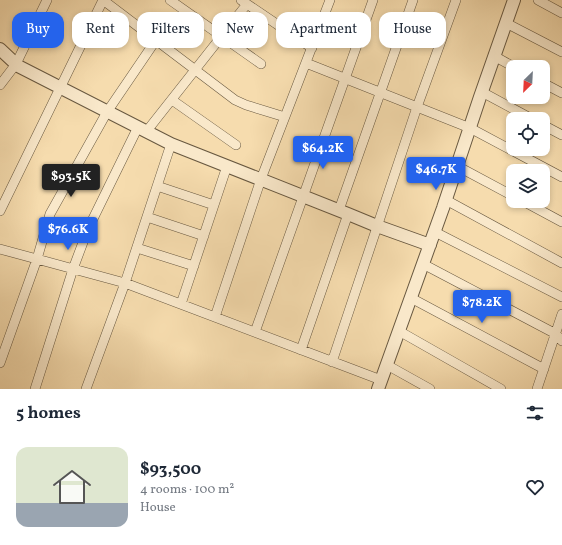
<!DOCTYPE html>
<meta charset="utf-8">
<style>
:root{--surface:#fff;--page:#f2f2f3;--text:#1f2937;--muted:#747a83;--line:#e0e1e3;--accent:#2563eb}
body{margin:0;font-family:Vollkorn,serif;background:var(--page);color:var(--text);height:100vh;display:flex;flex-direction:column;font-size:15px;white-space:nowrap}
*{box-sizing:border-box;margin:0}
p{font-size:13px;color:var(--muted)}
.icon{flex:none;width:22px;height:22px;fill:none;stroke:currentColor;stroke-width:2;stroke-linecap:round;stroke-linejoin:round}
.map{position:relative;height:389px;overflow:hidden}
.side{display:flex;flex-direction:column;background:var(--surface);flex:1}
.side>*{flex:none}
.banner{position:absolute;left:12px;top:12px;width:538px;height:36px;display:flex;gap:8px}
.needle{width:26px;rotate:204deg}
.fabs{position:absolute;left:506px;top:60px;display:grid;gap:8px}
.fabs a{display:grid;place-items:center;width:44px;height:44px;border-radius:8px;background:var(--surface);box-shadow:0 2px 6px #0003;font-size:20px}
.price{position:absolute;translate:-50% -34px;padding:0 9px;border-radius:4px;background:var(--accent);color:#fff;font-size:13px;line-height:26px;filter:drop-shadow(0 1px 2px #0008)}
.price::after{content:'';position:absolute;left:50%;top:24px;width:12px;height:9px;margin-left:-6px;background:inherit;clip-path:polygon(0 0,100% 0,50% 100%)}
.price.active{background:#222;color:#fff}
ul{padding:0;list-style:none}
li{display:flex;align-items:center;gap:12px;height:100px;padding:0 16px}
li+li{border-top:1px solid var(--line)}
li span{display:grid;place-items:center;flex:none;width:112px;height:80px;border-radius:12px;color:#555}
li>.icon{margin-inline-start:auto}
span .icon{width:48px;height:48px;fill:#fffc;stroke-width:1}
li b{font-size:17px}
h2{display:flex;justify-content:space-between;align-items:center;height:48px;padding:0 16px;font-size:17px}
.pill{padding:0 14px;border-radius:12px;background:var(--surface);box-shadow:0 2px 6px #0003;font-size:14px;line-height:36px}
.pill.active{background:var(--accent);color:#fff}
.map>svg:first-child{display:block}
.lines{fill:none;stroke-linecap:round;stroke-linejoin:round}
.minor-casing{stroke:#685840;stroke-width:10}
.tertiary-casing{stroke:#685840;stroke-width:14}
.minor{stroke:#f9e8ca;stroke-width:9}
.tertiary{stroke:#f9e8ca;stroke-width:12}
</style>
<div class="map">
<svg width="562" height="389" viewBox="0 0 562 389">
<rect width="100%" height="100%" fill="#f6dcae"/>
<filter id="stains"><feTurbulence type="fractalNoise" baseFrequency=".005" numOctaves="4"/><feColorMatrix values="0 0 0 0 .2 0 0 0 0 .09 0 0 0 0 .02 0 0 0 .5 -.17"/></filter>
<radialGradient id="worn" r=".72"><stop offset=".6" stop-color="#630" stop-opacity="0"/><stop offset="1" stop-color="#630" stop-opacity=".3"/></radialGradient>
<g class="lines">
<defs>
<path id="minor" d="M103 0 235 100 246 105 285 117
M170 0 261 64
M241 0 312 48
M538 0 562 13
M506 23 562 52
M494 56 514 67
M306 63 470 128 562 177
M543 83 562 93
M0 85 16 64 47 0
M482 92 532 119
M172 100 236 145
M543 125 562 135
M146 132 247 4
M457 166 513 196
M157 186 214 205
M446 200 562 263
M523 201 562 222
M339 210 413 0
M0 211 103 0
M147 217 204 236
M435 232 562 297
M137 248 194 266
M0 249 125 283 381 380
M423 264 556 334 562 341
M411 298 544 369
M181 304 227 166
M215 317 261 179 330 0
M399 331 501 389
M255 332 373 0
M301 350 348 214
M332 362 417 107 456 0
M0 363 37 259 50 214 107 112 156 40
M387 365 430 389
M35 389 73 269 88 229 138 127
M86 389 125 283 171 144
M537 389 562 314"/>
<path id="tertiary" d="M0 49 18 66 171 144 348 214 377 226 430 245
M378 389 443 208 480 97 514 0"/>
</defs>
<use href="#minor" class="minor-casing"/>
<use href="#tertiary" class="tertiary-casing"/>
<use href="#minor" class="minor"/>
<use href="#tertiary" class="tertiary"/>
</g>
<rect width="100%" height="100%" filter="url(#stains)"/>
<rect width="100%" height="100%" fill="url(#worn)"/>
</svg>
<div class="fabs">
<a><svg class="needle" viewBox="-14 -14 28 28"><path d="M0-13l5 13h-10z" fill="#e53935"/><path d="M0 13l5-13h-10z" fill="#747a83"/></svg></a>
<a><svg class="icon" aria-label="locate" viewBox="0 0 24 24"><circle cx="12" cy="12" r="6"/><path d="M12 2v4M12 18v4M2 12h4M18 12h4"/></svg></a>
<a><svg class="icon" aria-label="layers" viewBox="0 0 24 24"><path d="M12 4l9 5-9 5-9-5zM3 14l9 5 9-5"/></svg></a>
</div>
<b class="price" style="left:323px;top:170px">$64.2K</b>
<b class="price" style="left:436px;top:191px">$46.7K</b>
<b class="price active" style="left:71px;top:198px">$93.5K</b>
<b class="price" style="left:68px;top:251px">$76.6K</b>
<b class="price" style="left:482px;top:324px">$78.2K</b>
<div class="banner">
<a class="pill active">Buy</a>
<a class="pill">Rent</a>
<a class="pill">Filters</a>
<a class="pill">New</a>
<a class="pill">Apartment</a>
<a class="pill">House</a>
</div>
</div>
<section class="side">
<h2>5 homes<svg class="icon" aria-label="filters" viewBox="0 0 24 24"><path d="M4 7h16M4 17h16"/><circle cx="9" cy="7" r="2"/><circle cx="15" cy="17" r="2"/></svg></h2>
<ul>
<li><span style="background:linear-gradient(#dfe7d0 70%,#9aa5b1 0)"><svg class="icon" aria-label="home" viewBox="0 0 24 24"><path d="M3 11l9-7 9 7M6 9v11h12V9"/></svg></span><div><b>$93,500</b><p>4 rooms · 100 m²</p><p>House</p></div><svg class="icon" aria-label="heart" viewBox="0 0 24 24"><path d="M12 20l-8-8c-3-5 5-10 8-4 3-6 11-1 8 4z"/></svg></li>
</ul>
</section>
